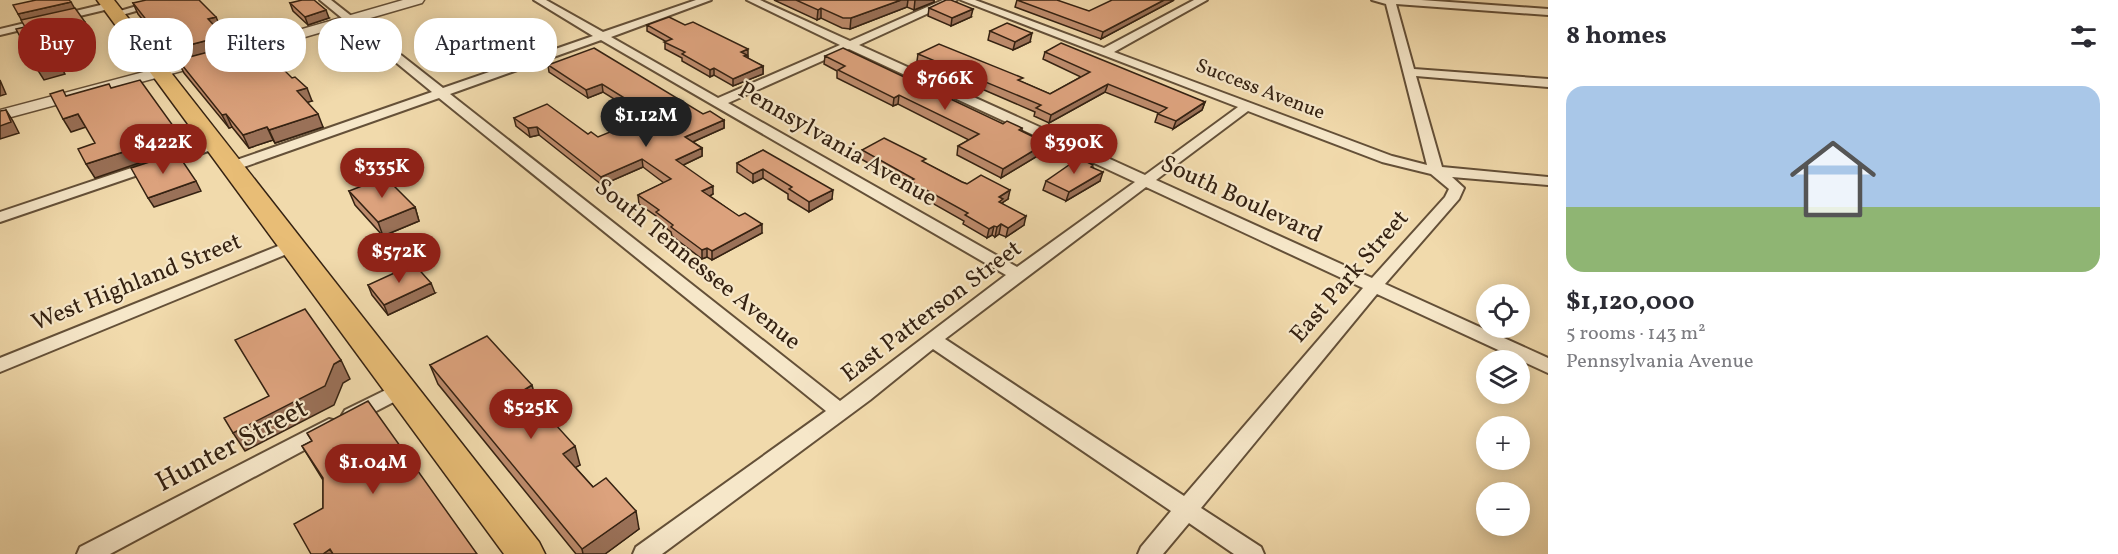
<!DOCTYPE html>
<meta charset="utf-8">
<style>
:root{--surface:#fff;--page:#f2f2f3;--text:#2b2b33;--muted:#7c7c81;--line:#e1e1e2;--accent:#8f2418}
body{margin:0;font-family:Vollkorn,serif;background:var(--page);color:var(--text);height:100vh;display:flex;flex-direction:column;font-size:22px;white-space:nowrap}
*{box-sizing:border-box;margin:0}
p{font-size:20px;color:var(--muted)}
.icon{flex:none;width:33px;height:33px;fill:none;stroke:currentColor;stroke-width:2;stroke-linecap:round;stroke-linejoin:round}
.map{position:relative;flex:1;overflow:hidden}
.side{display:flex;flex-direction:column;background:var(--surface);width:570px}
.side>*{flex:none}
.guide{position:absolute;left:18px;top:18px;width:570px;height:54px;display:flex;gap:12px}
.buttons{position:absolute;left:1476px;top:284px;display:grid;gap:12px}
.buttons a{display:grid;place-items:center;width:54px;height:54px;border-radius:50%;background:var(--surface);box-shadow:0 3px 15px #0003;font-size:30px}
.price{position:absolute;translate:-50% -51px;padding:0 14px;border-radius:21px;background:var(--accent);color:#fff;font-size:20px;line-height:39px;filter:drop-shadow(0 2px 3px #0008)}
.price::after{content:'';position:absolute;left:50%;top:36px;width:18px;height:14px;margin-left:-9px;background:inherit;clip-path:polygon(0 0,100% 0,50% 100%)}
.price.on{background:#222;color:#fff}
ul{padding:0;list-style:none}
li{display:grid;align-content:center;gap:12px;height:318px;padding:0 18px}
li+li{border-top:2px solid var(--line)}
li span{display:grid;place-items:center;height:186px;border-radius:18px;color:#555}
li>.icon{margin-inline-start:auto}
span .icon{width:108px;height:108px;fill:#fffc;stroke-width:1}
li b{font-size:26px}
h2{display:flex;justify-content:space-between;align-items:center;height:72px;padding:0 18px;font-size:26px}
.pill{padding:0 21px;border-radius:24px;background:var(--surface);box-shadow:0 3px 15px #0003;font-size:21px;line-height:54px}
.pill.on{background:var(--accent);color:#fff}
main{display:flex;flex:1;min-height:0}
.map>svg:first-child{display:block}
.lines{fill:none;stroke-linecap:round;stroke-linejoin:round}
.minor-casing{stroke:#645038;stroke-width:4}
.tertiary-casing{stroke:#645038;stroke-width:3}
.primary-casing{stroke:#352212;stroke-width:3}
.minor{fill:#f6e7c9;fill-rule:evenodd}
.tertiary{fill:#f6e7c9;fill-rule:evenodd}
.primary{fill:#e8bd76;fill-rule:evenodd}
.wall{fill:#bd8b6c;stroke:#352212;stroke-width:1.5}
.shaded-wall{fill:#9a7158;stroke:#352212;stroke-width:1.5}
.building{fill:#dca27d;stroke:#352212;stroke-width:1.5}
.labels{text-anchor:middle;dominant-baseline:central;stroke-width:4.5;stroke-linejoin:round;paint-order:stroke}
.far-street-label{font-size:20px;fill:#352212;stroke:#f6e7c9}
.street-label{font-size:24px;fill:#352212;stroke:#f6e7c9}
.near-street-label{font-size:28px;fill:#352212;stroke:#f6e7c9}
</style>
<main>
<div class="map">
<svg width="1548" height="554" viewBox="0 0 1548 554">
<rect width="100%" height="100%" fill="#f1daac"/>
<filter id="stains"><feTurbulence type="fractalNoise" baseFrequency=".00333" numOctaves="4"/><feColorMatrix values="0 0 0 0 .2 0 0 0 0 .09 0 0 0 0 .02 0 0 0 .5 -.17"/></filter>
<radialGradient id="worn" r=".72"><stop offset=".6" stop-color="#630" stop-opacity="0"/><stop offset="1" stop-color="#630" stop-opacity=".3"/></radialGradient>
<g class="lines">
<defs>
<path id="minor" d="M157 0H174L115 17 110 14Z
M320 0H331L443 88 593 36 534 0H546L603 32 696 0H711L611 37 718 98 840 45 747 0H760L850 41 943 0H957L859 45 1145 175 1238 107 961 0H975L1104 48 1194 0H1207L1114 52 1392 156 1427 165 1386 4 1372 0H1421L1548 9V15L1396 4 1414 69 1548 79V87L1416 76 1442 167 1548 177V185L1452 177 1464 188 1459 199 1385 284 1548 358V373L1377 294 1201 508 1261 547 1264 554H1234L1189 523 1163 554H1138L1141 547 1171 511 933 349 870 400 662 554H633L636 547 826 411 439 98 238 169H228L226 166 228 163 432 92ZM601 40 1006 275 840 401 450 94ZM849 49 1135 182 1017 267 728 103ZM1248 111 1382 162 1431 174 1449 189 1445 197 1372 278 1156 180ZM1146 187 1363 288 1184 496 945 339Z
M109 3 114 6 113 8 0 35V29Z
M215 140 222 144 220 147 0 222V212Z
M293 240 301 245 299 249 0 372V358Z
M402 382 409 384 412 389 409 394 359 420 352 423 345 420 342 415 345 410Z
M329 419 336 421 339 427 336 433 110 554H77L80 547Z"/>
<path id="tertiary" d="M403 0H424L422 3 267 48 0 120V110L257 42Z"/>
<path id="primary" d="M97 0H114L539 542 545 554H504Z"/>
</defs>
<use href="#minor" class="minor-casing"/>
<use href="#tertiary" class="tertiary-casing"/>
<use href="#primary" class="primary-casing"/>
<use href="#minor" class="minor"/>
<use href="#tertiary" class="tertiary"/>
<use href="#primary" class="primary"/>
</g>
<path class="wall" d="M774 0H934V2L914 10 907 7 850 29 842 28 821 18 817 20Z
M1017 0 1089 11 1174 0 1101 39 1015 7Z
M133 3 221 28 217 29 224 36 229 47 312 101 307 102 323 127 275 143 273 140 249 148 232 127 229 128 184 73 178 61H176L138 14Z
M290 3 329 18 308 25 293 11Z
M929 8 971 17 951 26 928 16Z
M647 25 748 57 747 58 763 66V74L733 86 714 75 710 77 682 61V58L665 49V41L647 31Z
M990 31 1030 42 1013 50 988 40Z
M1045 52 1205 102 1202 110 1173 129 1155 122 1158 113 1105 92 1049 123 1034 116 1035 112 917 61 918 54 1022 82 1050 94 1081 77 1043 59Z
M825 56 1003 124 1022 128V131L1046 143 1044 152 1001 178 957 155 958 146 969 140 898 104 893 106 837 78V71L824 64Z
M548 65 703 114 724 120V128L693 142 702 148V156L683 165 713 194 710 196 762 233 712 260 707 257 702 259 672 236 671 232 657 221 656 216 639 204 638 195 664 183 643 167 602 185 539 135 530 137 516 126 514 118 588 134 598 137 633 135 656 125 603 92 588 98 549 72Z
M763 150 832 199 809 212 788 199V194L763 178 753 183 737 172V163Z
M862 150 925 163 962 182 1008 199 1002 203 1024 225 1006 237 999 234 995 237 992 235 987 238 963 224 964 221 909 190 910 186 861 159Z
M1093 167 1100 181 1066 201 1043 190 1046 181Z
M349 191 415 207 419 221 383 236 355 205Z
M368 285 435 293 388 315 372 295Z
M430 365 537 404 580 465 575 467 593 487 639 529 605 554H576L438 384Z
M307 433 477 554 323 508V480L302 446 312 441Z"/>
<path class="shaded-wall" d="M901 0H908L907 7 850 29 851 18Z
M915 0H934V2L914 10Z
M1164 0H1174L1101 39 1103 32Z
M71 2 75 9 22 21 18 14Z
M821 8V18L817 20 818 10Z
M973 9 971 17 951 26 952 18Z
M326 10 329 18 308 25 305 17Z
M216 17 221 28 213 30 208 19Z
M85 22 91 33 47 44 41 33Z
M1032 33 1030 42 1013 50 1015 42Z
M224 36 229 47 176 61 170 50Z
M748 49V57H747V62L741 52Z
M59 63 65 74 44 80 37 69Z
M763 66V74L733 86V79Z
M714 68V75L710 77V70Z
M0 80 6 94 0 96Z
M602 84 603 92 588 98 586 90Z
M1108 84 1105 92 1049 123 1051 115Z
M307 88 312 101 302 104 297 91Z
M899 95 898 104 893 106 894 98Z
M1205 102 1202 110 1173 129 1176 121Z
M6 110 13 121 19 133 0 139V126Z
M78 114 86 127 71 132 63 119Z
M226 114 232 127 229 128 222 115Z
M318 114 323 127 275 143 269 130Z
M724 120V128L686 145 685 137Z
M267 127 273 140 249 148 243 135Z
M537 127 539 135 530 137 528 128Z
M179 134 186 147 95 178 86 164Z
M1046 143 1044 152 1001 178 1003 169Z
M702 148V156L677 168 676 160Z
M642 159 643 167 602 185 601 177Z
M763 169V178L753 183V174Z
M1103 172 1100 181 1066 201 1069 192Z
M196 181 201 191 154 207 148 198Z
M713 186V194L703 200 702 191Z
M833 190 832 199 809 212V202Z
M1010 190 1008 199 1002 203 1001 208 999 197Z
M415 207 419 221 383 236 378 222Z
M1026 216 1024 225 1006 237 1008 228Z
M762 224V233L712 260V251Z
M1001 224 999 234 995 237 997 227Z
M994 226 992 235 987 238 989 229Z
M707 248V257L702 259V250Z
M431 283 435 293 388 315 384 305Z
M341 360 350 379 343 383 334 405 245 451 233 433 334 364Z
M532 385 537 404 529 408 524 390Z
M575 446 580 465 568 472 563 454Z
M636 511 639 529 605 554H583L582 549Z
M330 549 333 554H323Z"/>
<path class="building" d="M36 0H69L71 2 18 14 13 5Z
M146 0H199L216 17 208 19 224 36 170 50 133 3Z
M302 0H314L326 10 305 17 290 3Z
M796 0H901L851 18H843L821 8 818 10Z
M946 0H951L973 9 952 18 929 8Z
M1017 0H1057L1089 11 1112 0H1164L1103 32Z
M75 8 85 22 41 33 59 63 37 69 16 29 25 27 21 20Z
M669 17 685 25 693 22 748 49 741 52 747 55 744 56 763 66 733 79 714 68 710 70 682 54 685 52 664 42 672 39 647 25Z
M1007 23 1032 33 1015 42 990 31Z
M254 40 292 78 295 77 307 88 297 91 318 114 269 130 267 127 243 135 226 114 222 115 178 60Z
M1061 43 1205 102 1176 121 1158 114 1167 108 1108 84 1051 115 1036 108 1041 105 918 54 939 44 1023 78 1018 80 1050 94 1090 72 1045 52Z
M594 48 703 114 710 111 724 120 685 137 702 148 676 160 713 186 702 191 739 216 745 213 762 224 712 251 707 248 702 250 671 227 673 225 656 212 659 210 638 195 671 179 642 159 601 177 537 127 528 128 514 118 547 104 588 134 591 132 598 137 622 127 633 135 663 122 602 84 586 90 548 65Z
M843 48 1003 124 1007 121 1022 128 1019 130 1046 143 1003 169 958 146 979 134 899 95 894 98 838 70 845 66 825 56Z
M140 80 179 134 86 164 78 149 95 143 78 114 63 119 50 94 63 90 66 96 109 84 111 88Z
M6 110 11 122 0 126V111Z
M884 138 926 159 922 161 962 182 967 184 981 175 1010 190 999 197 1003 199 999 202 1026 216 1008 228 1001 224 997 227 994 226 989 229 965 215 968 213 910 181 914 179 862 150Z
M763 150 833 190 809 202 789 189 792 187 763 169 753 174 737 163Z
M177 153 196 181 148 198 131 168Z
M1079 158 1093 165 1091 167 1103 172 1069 192 1046 181Z
M385 177 415 207 378 222 349 191Z
M414 264 431 283 384 305 368 285Z
M305 309 341 360 334 364 325 386 233 433 224 418 269 396 235 340Z
M487 336 532 385 524 390 575 446 563 454 593 487 606 478 636 511 582 549 430 365Z
M368 401 477 554H333L330 549 323 554H311L294 524 323 508V478L302 446 312 441 307 433Z"/>
<g class="labels">
<g class="far-street-label">
<text transform="translate(1260 90) rotate(21)">Success Avenue</text>
</g>
<g class="street-label">
<text transform="translate(837 145) rotate(30)">Pennsylvania Avenue</text>
<text transform="translate(1241 200) rotate(25)">South Boulevard</text>
<text transform="translate(697 265) rotate(39)">South Tennessee Avenue</text>
<text transform="translate(1350 277) rotate(-49)">East Park Street</text>
<text transform="translate(137 283) rotate(-22)">West Highland Street</text>
<text transform="translate(932 312) rotate(-37)">East Patterson Street</text>
</g>
<g class="near-street-label">
<text transform="translate(232 446) rotate(-28)">Hunter Street</text>
</g>
</g>
<rect width="100%" height="100%" filter="url(#stains)"/>
<rect width="100%" height="100%" fill="url(#worn)"/>
</svg>
<div class="buttons">
<a><svg class="icon" aria-label="locate" viewBox="0 0 24 24"><circle cx="12" cy="12" r="6"/><path d="M12 2v4M12 18v4M2 12h4M18 12h4"/></svg></a>
<a><svg class="icon" aria-label="layers" viewBox="0 0 24 24"><path d="M12 4l9 5-9 5-9-5zM3 14l9 5 9-5"/></svg></a>
<a>+</a>
<a>−</a>
</div>
<b class="price" style="left:945px;top:111px">$766K</b>
<b class="price on" style="left:646px;top:148px">$1.12M</b>
<b class="price" style="left:163px;top:175px">$422K</b>
<b class="price" style="left:1074px;top:175px">$390K</b>
<b class="price" style="left:382px;top:199px">$335K</b>
<b class="price" style="left:399px;top:284px">$572K</b>
<b class="price" style="left:531px;top:440px">$525K</b>
<b class="price" style="left:373px;top:495px">$1.04M</b>
<div class="guide">
<a class="pill on">Buy</a>
<a class="pill">Rent</a>
<a class="pill">Filters</a>
<a class="pill">New</a>
<a class="pill">Apartment</a>
</div>
</div>
<section class="side">
<h2>8 homes<svg class="icon" aria-label="filters" viewBox="0 0 24 24"><path d="M4 7h16M4 17h16"/><circle cx="9" cy="7" r="2"/><circle cx="15" cy="17" r="2"/></svg></h2>
<ul>
<li><span style="background:linear-gradient(#a9c7e8 65%,#8fb573 0)"><svg class="icon" aria-label="home" viewBox="0 0 24 24"><path d="M3 11l9-7 9 7M6 9v11h12V9"/></svg></span><div><b>$1,120,000</b><p>5 rooms · 143 m²</p><p>Pennsylvania Avenue</p></div></li>
</ul>
</section>
</main>
